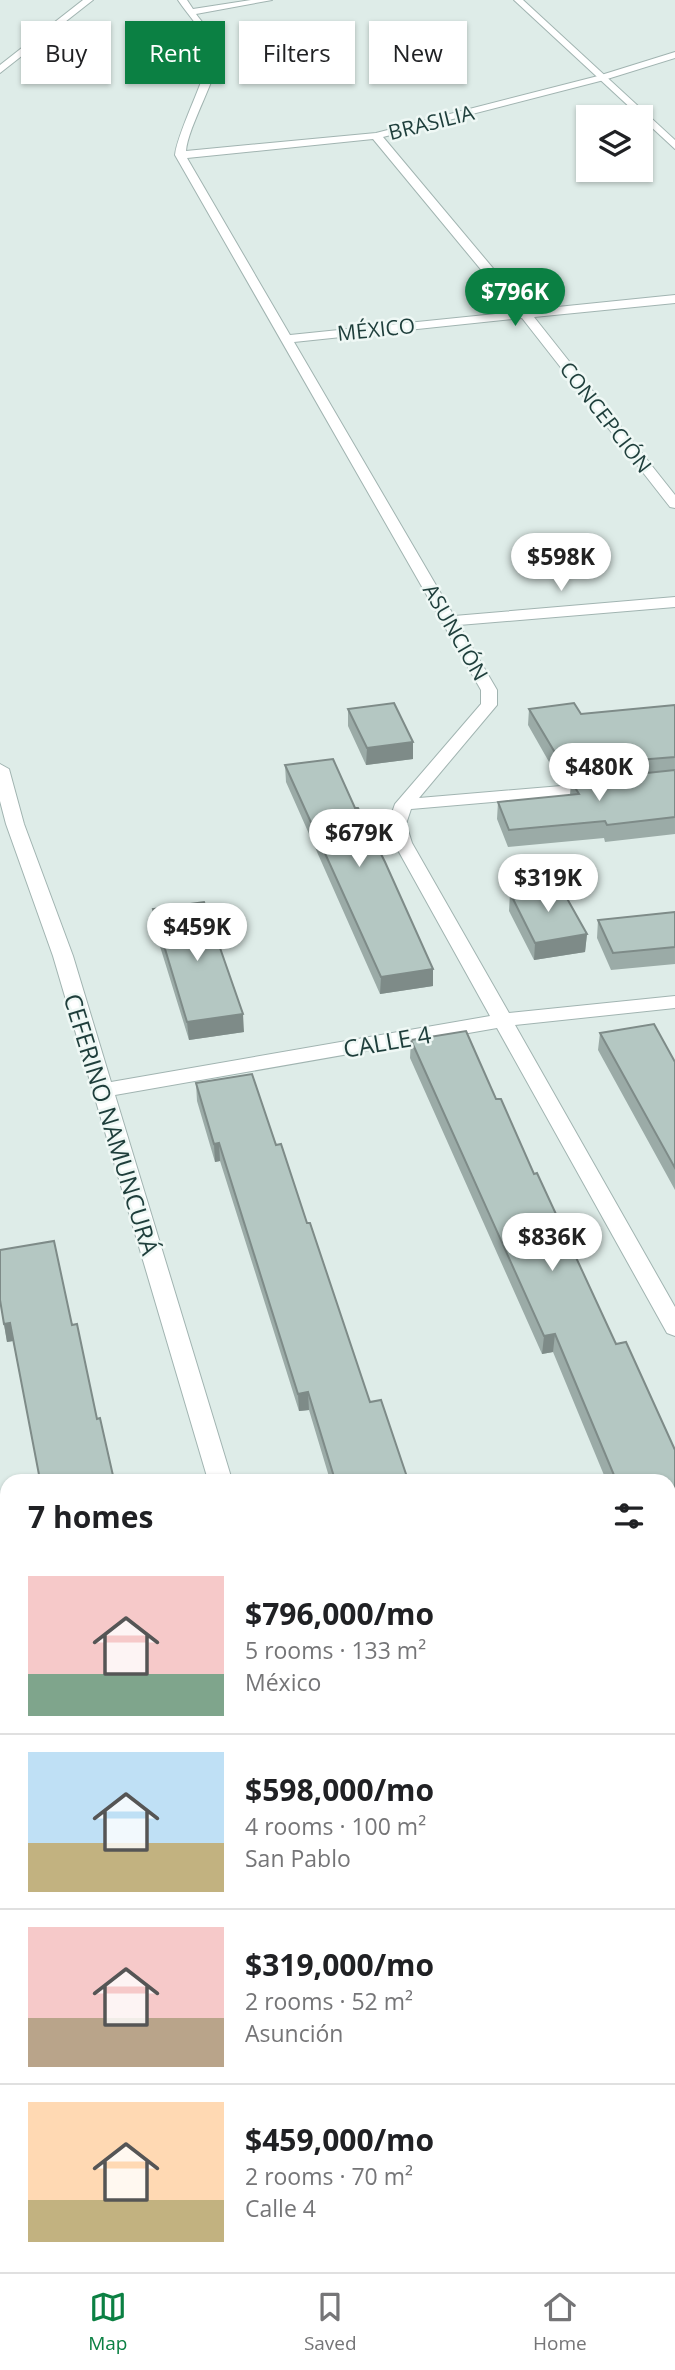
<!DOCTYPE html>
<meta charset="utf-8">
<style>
:root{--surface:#fff;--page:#f6f6f6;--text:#202124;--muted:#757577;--line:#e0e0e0;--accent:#0b8043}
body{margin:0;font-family:"Open Sans",sans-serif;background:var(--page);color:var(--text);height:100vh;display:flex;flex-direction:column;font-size:26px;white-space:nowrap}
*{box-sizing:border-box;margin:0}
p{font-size:23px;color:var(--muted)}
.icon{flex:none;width:38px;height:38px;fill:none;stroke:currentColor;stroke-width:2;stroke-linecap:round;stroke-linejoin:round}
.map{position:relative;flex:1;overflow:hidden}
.panel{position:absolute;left:0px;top:1474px;width:676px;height:800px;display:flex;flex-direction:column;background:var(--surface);border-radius:21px 21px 0 0;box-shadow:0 2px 5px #0004}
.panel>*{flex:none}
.guide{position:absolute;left:21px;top:21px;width:634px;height:63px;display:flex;gap:14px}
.controls{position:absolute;left:576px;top:105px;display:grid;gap:14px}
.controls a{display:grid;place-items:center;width:77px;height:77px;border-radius:0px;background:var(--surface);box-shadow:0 2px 5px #0004;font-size:35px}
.price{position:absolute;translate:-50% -60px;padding:0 16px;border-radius:24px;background:#fff;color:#222;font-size:23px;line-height:46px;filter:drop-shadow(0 2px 4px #0008)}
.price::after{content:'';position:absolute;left:50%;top:42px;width:21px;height:16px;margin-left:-10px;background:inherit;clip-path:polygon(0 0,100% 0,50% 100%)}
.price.selected{background:var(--accent);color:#fff}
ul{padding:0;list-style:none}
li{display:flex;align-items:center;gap:21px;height:175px;padding:0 28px}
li+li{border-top:2px solid var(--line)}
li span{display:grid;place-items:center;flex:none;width:196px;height:140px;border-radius:0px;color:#555}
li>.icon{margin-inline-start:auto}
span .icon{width:84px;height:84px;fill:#fffc;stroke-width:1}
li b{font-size:30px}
h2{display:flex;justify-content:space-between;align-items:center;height:84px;padding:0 28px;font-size:30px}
.chip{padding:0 24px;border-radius:0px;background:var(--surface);box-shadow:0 2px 5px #0004;font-size:24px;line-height:63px}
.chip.selected{background:var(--accent);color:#fff}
.dock{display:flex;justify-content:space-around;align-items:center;height:98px;border-top:2px solid var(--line);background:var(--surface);font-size:19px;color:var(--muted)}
.dock a{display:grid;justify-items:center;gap:4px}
.dock .selected{color:var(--accent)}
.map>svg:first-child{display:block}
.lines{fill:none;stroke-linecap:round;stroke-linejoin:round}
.minor-casing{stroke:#a1b4b1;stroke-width:2}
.tertiary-casing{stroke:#a1b4b1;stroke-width:2}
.minor{fill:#fff;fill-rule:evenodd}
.tertiary{fill:#fff;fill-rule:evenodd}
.wall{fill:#9baba7}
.shaded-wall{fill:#7e8b88}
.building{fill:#b4c7c2;stroke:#7e8b88;stroke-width:2}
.labels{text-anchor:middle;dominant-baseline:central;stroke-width:5;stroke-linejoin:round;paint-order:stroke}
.far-street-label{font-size:21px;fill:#1e3e3b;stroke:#eff8f5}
.street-label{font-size:24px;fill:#1e3e3b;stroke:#eff8f5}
</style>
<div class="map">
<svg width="675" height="2272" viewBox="0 0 675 2272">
<rect width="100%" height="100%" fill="#deece8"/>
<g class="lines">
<defs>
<path id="minor" d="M83 0H93L0 73V65Z
M178 0H187L193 9 251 0H272L196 14C203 24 215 35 219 46 225 65 188 124 186 151L376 133 598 76 675 52V58L604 80 383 137 528 310 675 295V303L534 317 675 495V508L670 507 522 318 294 342 454 616 675 597V607L459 625 497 690V705L419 798 597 783 606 788 597 793 411 809 406 824 412 843 509 1013 675 996V1008L515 1025 675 1307V1336L667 1333 497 1028 115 1095 232 1480H208L53 956 6 824 0 801V764L9 769 24 824 73 956 111 1082 490 1016 394 843 388 824 395 804 481 704V690L175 155C178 128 215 62 209 46 203 30 187 14 178 0ZM373 139 516 312 290 335 187 158Z
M0 2134 7 2137V2170L0 2167Z
M200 2266H240L243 2272H202Z"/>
<path id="tertiary" d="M514 0H523L675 140V149Z
M675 2115V2162L668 2165V2118Z
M668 2208 675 2211V2245L668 2243Z
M612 2266H645L644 2272H610Z"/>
</defs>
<use href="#minor" class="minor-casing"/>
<use href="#tertiary" class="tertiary-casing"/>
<use href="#minor" class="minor"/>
<use href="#tertiary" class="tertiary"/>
</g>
<path class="wall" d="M675 705V834L605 842 604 838 508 847 497 819 498 802 570 795 571 782 561 783 528 725 529 709 581 714Z
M348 709 413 742V759L366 765 348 726Z
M285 765 433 986 380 994 286 782Z
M510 893 587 934 585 952 534 960 509 911Z
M153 909 244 1032 189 1040 154 927Z
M675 912V964L611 970 597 938 598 920Z
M600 1033 675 1062V1190L598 1050Z
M411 1040 496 1099 534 1174 616 1344 675 1450V1658L668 1643V1480H606L553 1352 542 1354 410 1058Z
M196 1083 276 1145 307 1223 370 1402 408 1480H330L309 1410 299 1411 220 1161 215 1162 197 1101Z
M0 1301 72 1325 114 1480H40L13 1341 7 1342Z
M0 1926 7 1930V2041L0 2038Z"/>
<path class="shaded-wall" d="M413 742V759L366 765 367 748Z
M587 934 585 952 534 960 535 943Z
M433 969V986L380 994 381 977Z
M243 1014 244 1032 189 1040 187 1022Z
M219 1143 220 1161 215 1162 214 1144Z
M10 1323 13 1341 7 1342 4 1324Z
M555 1334 553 1352 542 1354 544 1336Z
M308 1392 309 1410 299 1411 298 1394Z
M7 2022V2038L4 2026Z"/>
<path class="building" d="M394 703 413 742 367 748 348 709Z
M574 703 581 714 675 705V757L563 766 529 709Z
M333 759 355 808H358L385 862 433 969 381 977 285 765Z
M675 770V817L607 825 605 821 509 830 498 802 579 794 571 781Z
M560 886 587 934 535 943 510 893Z
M204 902 243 1014 187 1022 153 909Z
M675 912V947L613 953 598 920Z
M654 1024 675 1062V1168L600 1033Z
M466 1031 496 1099H501L534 1174 537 1173 616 1344 626 1342 675 1450V1633L668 1618V1480H616L555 1334 544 1336 411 1040Z
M252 1074 276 1145 281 1144 307 1223H310L370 1402 381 1400 408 1480H335L308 1392 298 1394 219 1143 214 1144 196 1083Z
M54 1241 72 1325 77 1324 97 1419 100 1418 114 1480H40L10 1323 4 1324 0 1300V1250Z
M0 1926 7 1930V2022L4 2026 0 2024Z
M0 2196 7 2201V2266H108L116 2272H0Z"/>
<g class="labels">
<g class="far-street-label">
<text transform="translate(431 122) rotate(-14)">BRASILIA</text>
<text transform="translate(376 329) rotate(-6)">MÉXICO</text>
<text transform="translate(606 417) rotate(52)">CONCEPCIÓN</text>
<text transform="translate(456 632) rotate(60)">ASUNCIÓN</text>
</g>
<g class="street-label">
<text transform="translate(387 1041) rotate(-10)">CALLE 4</text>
<text transform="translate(112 1124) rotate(73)">CEFERINO NAMUNCURÁ</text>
</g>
</g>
</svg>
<div class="controls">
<a><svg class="icon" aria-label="layers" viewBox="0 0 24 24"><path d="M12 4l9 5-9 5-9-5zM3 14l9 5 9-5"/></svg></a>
</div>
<b class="price selected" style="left:515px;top:328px">$796K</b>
<b class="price" style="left:561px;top:593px">$598K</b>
<b class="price" style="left:599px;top:803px">$480K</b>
<b class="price" style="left:359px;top:869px">$679K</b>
<b class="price" style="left:548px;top:914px">$319K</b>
<b class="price" style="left:197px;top:963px">$459K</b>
<b class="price" style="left:552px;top:1273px">$836K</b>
<div class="guide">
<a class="chip">Buy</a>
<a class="chip selected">Rent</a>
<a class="chip">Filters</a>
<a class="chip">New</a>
</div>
<section class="panel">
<h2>7 homes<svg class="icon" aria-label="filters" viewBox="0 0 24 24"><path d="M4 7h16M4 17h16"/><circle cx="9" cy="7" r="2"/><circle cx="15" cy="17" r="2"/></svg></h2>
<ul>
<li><span style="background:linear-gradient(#f6c9c9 70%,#7fa58c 0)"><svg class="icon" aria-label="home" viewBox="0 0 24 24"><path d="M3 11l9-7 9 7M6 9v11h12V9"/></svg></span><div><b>$796,000/mo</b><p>5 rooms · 133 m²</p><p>México</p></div></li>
<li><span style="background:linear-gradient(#bfe0f5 65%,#c2b280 0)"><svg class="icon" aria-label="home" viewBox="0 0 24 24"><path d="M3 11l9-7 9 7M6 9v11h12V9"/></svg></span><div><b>$598,000/mo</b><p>4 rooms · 100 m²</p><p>San Pablo</p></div></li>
<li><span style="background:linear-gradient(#f6c9c9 65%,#b9a48a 0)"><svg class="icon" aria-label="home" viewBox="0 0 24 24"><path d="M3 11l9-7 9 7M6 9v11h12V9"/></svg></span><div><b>$319,000/mo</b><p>2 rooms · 52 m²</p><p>Asunción</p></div></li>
<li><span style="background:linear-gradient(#ffd9b3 70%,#c2b280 0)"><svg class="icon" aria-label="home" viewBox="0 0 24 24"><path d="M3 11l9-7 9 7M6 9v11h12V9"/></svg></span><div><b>$459,000/mo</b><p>2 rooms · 70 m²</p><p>Calle 4</p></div></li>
</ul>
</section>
</div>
<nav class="dock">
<a class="selected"><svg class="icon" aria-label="map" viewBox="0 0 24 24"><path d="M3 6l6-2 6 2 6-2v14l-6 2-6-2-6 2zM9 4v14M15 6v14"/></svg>Map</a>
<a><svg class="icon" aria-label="saved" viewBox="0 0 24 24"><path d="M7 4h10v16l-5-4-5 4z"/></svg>Saved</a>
<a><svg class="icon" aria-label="home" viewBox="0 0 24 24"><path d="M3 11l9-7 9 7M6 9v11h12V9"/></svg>Home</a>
</nav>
